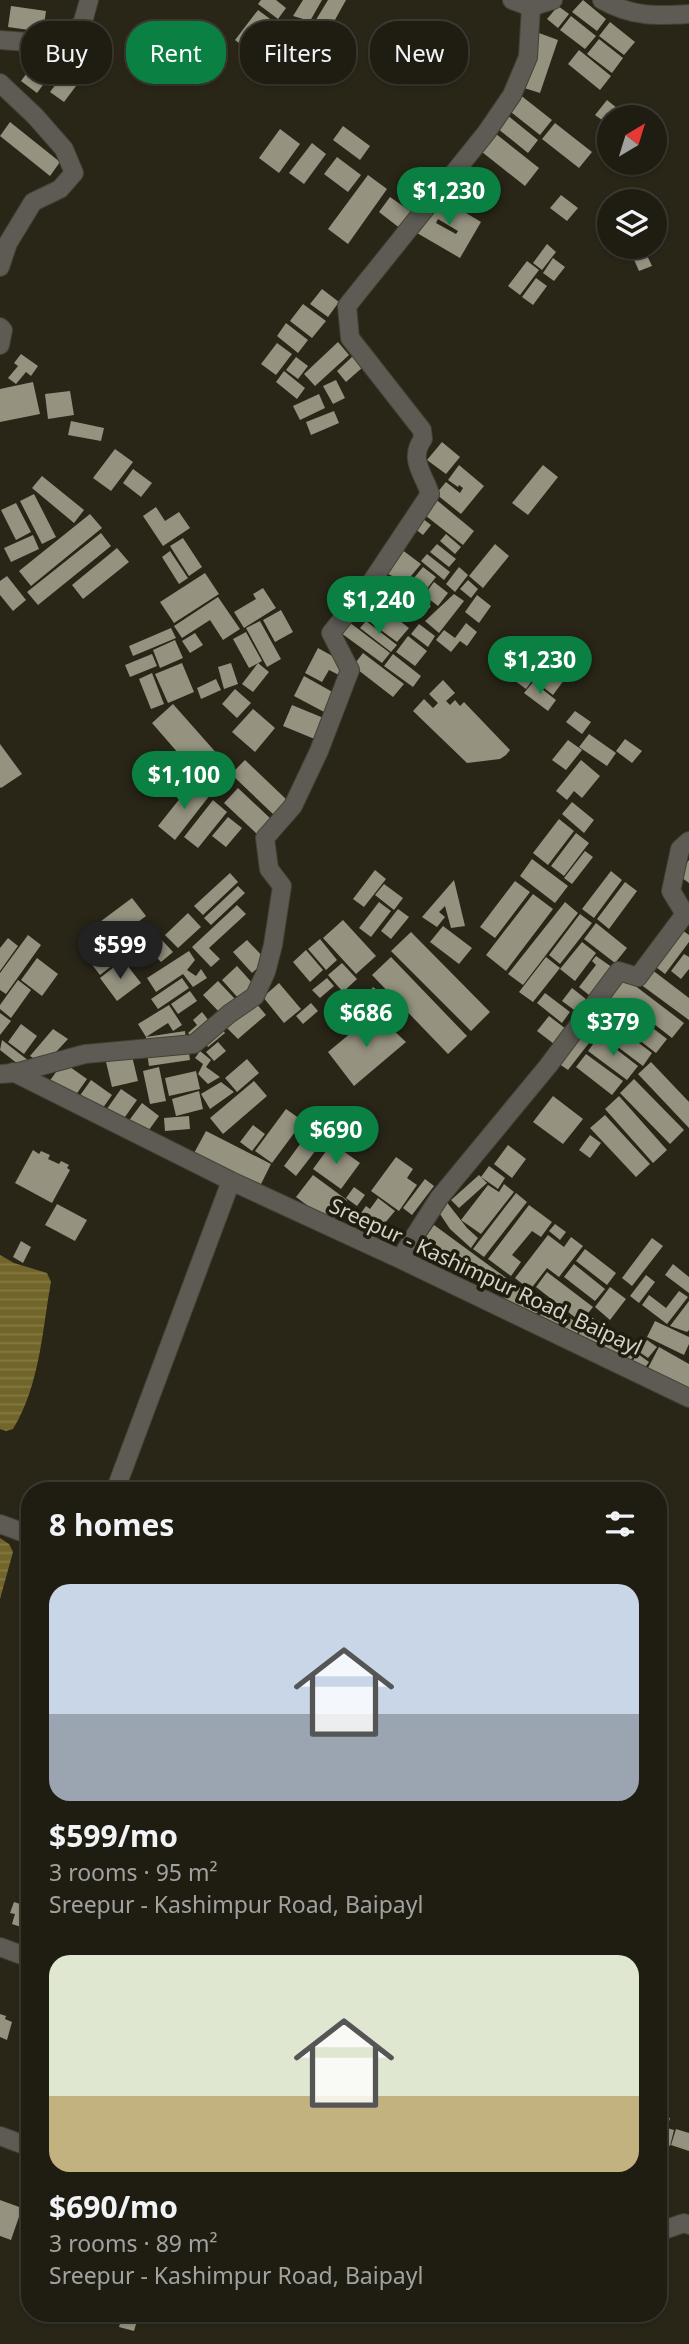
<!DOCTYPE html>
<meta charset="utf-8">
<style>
:root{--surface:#1f1c12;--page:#2c2920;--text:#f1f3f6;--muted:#a1a19f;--line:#3c3a32;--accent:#0b8043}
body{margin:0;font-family:"Noto Sans",sans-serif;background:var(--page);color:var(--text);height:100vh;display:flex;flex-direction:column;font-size:26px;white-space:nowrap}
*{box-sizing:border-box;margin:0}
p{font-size:23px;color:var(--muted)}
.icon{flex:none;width:38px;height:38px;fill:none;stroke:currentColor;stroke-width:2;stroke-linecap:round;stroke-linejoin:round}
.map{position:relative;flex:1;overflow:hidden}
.sheet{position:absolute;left:21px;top:1482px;width:646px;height:840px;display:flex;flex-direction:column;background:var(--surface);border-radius:28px;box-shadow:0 2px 5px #0004,0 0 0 2px var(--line)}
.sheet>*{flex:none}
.top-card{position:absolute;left:21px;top:21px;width:648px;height:63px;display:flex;gap:14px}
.needle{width:46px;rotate:38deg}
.buttons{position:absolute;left:597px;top:105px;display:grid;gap:14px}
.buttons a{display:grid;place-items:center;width:70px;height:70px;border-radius:50%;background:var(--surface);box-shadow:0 2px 5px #0004,0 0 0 2px var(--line);font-size:35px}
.price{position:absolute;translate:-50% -60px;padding:0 16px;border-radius:24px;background:var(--accent);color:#fff;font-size:23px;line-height:46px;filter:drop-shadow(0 2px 4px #0008)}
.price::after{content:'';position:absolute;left:50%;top:42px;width:21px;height:16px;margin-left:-10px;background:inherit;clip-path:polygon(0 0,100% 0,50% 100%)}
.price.active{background:#222;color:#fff}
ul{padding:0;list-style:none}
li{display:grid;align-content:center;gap:14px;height:371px;padding:0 28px}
li span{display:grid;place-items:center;height:217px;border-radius:21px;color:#555}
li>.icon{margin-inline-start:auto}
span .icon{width:126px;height:126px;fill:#fffc;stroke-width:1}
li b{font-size:30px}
h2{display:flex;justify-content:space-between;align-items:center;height:84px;padding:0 28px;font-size:30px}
.pill{padding:0 24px;border-radius:28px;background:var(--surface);box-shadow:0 2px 5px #0004,0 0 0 2px var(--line);font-size:24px;line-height:63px}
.pill.active{background:var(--accent);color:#fff}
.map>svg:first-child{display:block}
.water{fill:url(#water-rules)}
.building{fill:#959280;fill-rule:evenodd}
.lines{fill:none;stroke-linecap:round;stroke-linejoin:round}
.minor-casing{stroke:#444234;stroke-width:20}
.minor{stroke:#5d5b54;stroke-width:18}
.labels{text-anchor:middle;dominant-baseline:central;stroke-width:7;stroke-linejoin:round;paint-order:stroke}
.street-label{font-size:21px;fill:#d4d2c9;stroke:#1f1d0e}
</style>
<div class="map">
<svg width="689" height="2344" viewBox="0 0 689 2344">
<defs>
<pattern id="water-rules" width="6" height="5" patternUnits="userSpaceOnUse" patternTransform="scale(1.75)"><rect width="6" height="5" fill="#716529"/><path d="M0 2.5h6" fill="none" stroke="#847a47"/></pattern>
</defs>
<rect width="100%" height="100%" fill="#292618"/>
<path class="water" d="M0 1255 14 1263 47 1273 51 1282C42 1331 40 1385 13 1429L6 1431 0 1429Z
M0 1538 9 1544 13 1552 0 1599Z"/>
<path class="building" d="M261 0H276L286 8 278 19 258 4Z
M303 0H322L310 21 293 16Z
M328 0H346L331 27 314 23Z
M583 0 606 19 597 31 572 12Z
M11 6 46 11 43 32 8 27Z
M558 6 569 14 558 28 547 19Z
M258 10 281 27 259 58 235 40Z
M571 16 596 36 585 49 560 30Z
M610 22 635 42 624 55 599 36Z
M539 33 558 40 540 93 521 87Z
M599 39 623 58 612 73 587 54Z
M579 50 611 76 600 90 568 64Z
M38 58 54 70 37 93 21 81Z
M65 72 79 82 64 102 50 92Z
M519 94 552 120 540 135 507 109Z
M607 100 628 117H609V125L595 115Z
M507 115 538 140 528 153 497 128Z
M10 122 60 162 50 176 0 136Z
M555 123 592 152 579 168 542 139Z
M343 126 370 146 360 160 333 140Z
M280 129 300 144 279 173 259 158Z
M491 130 539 168 525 186 477 148Z
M312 143 326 154 304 184 289 173Z
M337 157 361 175 348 192 324 174Z
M368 175 387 189 348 244 328 229Z
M561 195 578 208 567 221 550 208Z
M438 196 481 222 460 258 417 233ZM438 219 458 231 456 234 436 223Z
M390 197 413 213 401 229 379 212Z
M547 244 556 252 542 270 533 263Z
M632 247H643L652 266 639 271 629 248Z
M553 258 565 267 554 281 543 273Z
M527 261 539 270 520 295 508 286Z
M536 278 547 286 533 305 522 297Z
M322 289 339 302 328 317 310 304Z
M303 304 326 321 312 338 290 321Z
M286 323 308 340 298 353 277 336Z
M338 342 349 355 315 386 304 374Z
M277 343 292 354 276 375 261 364Z
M21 354 38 366 31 376 26 372 16 384 8 378 18 366 14 363Z
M353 356 363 367 346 382 337 371Z
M296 357 308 366 298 379 286 370Z
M284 371 305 388 297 399 276 382Z
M336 380 345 398 333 404 323 386Z
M33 382 40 414 0 422V389Z
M70 391 74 415 48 419 45 394Z
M319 394 325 408 300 420 293 406Z
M334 411 339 423 311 435 306 422Z
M71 421 104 428 101 441 68 435Z
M442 442 460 457 446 474 427 460Z
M115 449 133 462 111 491 93 478Z
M459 465 484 486 461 514 436 494 446 482 460 493 463 488 459 485 458 487 448 480Z
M543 465 558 477 528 515 512 503Z
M133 469 152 483 141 497 123 483Z
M42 476 84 510 74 523 32 488Z
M34 494 56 537 42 544 20 501Z
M433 497 474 531 463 545 421 512Z
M16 503 31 532 16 540 1 510Z
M156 507 165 521 179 512 190 528 163 546 143 516Z
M90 514 102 528 31 586 19 571Z
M418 515 431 525 423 535 410 525Z
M101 533 111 546 38 605 27 592Z
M446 534 461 547 455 554 440 541Z
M33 535 39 549 11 562 4 548Z
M183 538 202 567 189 576 170 546Z
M437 544 456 559 449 567 430 552Z
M495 544 509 556 483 588 469 576Z
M397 546 421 564 406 582 381 571Z
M117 548 129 562 83 599 72 585Z
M170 551 188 578 179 584 162 557Z
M427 554 450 572 444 580 421 561Z
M423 567 436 577 422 595 409 584Z
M459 567 468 575 455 592 446 584Z
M205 573 219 594 174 623 160 602Z
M381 574 405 585 401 596 376 584Z
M7 576 26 600 13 611 0 595V581Z
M468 580 478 589 471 598 460 589Z
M434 582 448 593 438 606 424 595Z
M263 588 276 608 244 628 234 612 256 599 253 594Z
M410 589 431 606 421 618 400 601Z
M454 594 464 601 439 633 425 621Z
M366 595 409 628 397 642 354 610Z
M477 595 491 606 479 623 465 612Z
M218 597 240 629 223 640 210 620 182 638 174 626Z
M281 610 293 632 275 642 263 620Z
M260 621 281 659 267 667 246 628Z
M366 621 397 645 391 652 360 628Z
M349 622 390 653 382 663 341 633Z
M466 623 477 632 467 646 460 641 451 652 436 640 444 630 455 638Z
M419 624 435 636 428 647 411 634Z
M171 628 176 638 133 656 129 646Z
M246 632 262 661 249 668 233 639Z
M195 633 203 645 190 653 182 641Z
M408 636 427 651 415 666 396 652Z
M175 640 183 658 160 668 153 650Z
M318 648 345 663 339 675 329 670 322 682 305 673Z
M363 653 404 684 393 697 353 666Z
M152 654 157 666 130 677 125 665Z
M393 654 421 676 413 687 384 666Z
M182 663 194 692 168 703 155 674Z
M231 663 238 684 224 689 218 667Z
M258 663 269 672 253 692 242 684Z
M514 663 534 678 526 689 506 674Z
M553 666 567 676 553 695 539 684Z
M152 673 164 704 151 709 139 679Z
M304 676 336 694 326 713 294 696Z
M216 679 221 690 201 699 197 688Z
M443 680 455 693 446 701 450 705 455 700 460 706 464 702 510 750 506 755 500 759 467 763 413 711 424 699 433 708 438 703 429 694Z
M533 682 556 700 548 711 524 693Z
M235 689 251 703 237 718 222 704Z
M173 704 227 765 205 784 152 723Z
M292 705 326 719 317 740 283 726Z
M253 709 275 728 255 752 232 732Z
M575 711 591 722 582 734 566 722Z
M589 734 616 753 607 766 579 747Z
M625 739 642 751 632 763 616 751Z
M568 740 582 750 566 770 552 760Z
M0 744 22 774 1 788 0 787Z
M245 760 288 801 274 815 231 774Z
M581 760 600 776 582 798 574 791 567 800 556 791Z
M193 782 210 795 175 840 158 826Z
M238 788 272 820 258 835 224 803Z
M213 800 227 812 198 848 184 837Z
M572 802 594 820 584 833 562 814Z
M228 817 242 828 226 847 212 836Z
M559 819 574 831 548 865 533 853Z
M576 833 589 843 564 876 551 866Z
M585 851 593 857 572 884 564 878Z
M532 859 568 886 555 903 520 876Z
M689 860V883L678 875Z
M375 870 386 879 364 907 353 899Z
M611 871 622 880 594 918 582 909Z
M230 873 238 882 203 915 194 906Z
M454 880 465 926 451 928 445 906 439 912 445 917 437 927 422 917Z
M515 881 530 892 495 938 480 927Z
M625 882 637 891 609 929 597 919Z
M384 884 403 898 394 910 375 895Z
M238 886 245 893 211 925 204 918Z
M533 894 553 909 506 971 486 955Z
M132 898 146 916 126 931 120 922 100 937 93 927Z
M379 902 391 911 371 937 359 928Z
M565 902 578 913 523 985 508 974Z
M237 905 246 914 209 948 220 959 211 967 192 947Z
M398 909 409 917 391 939 381 931Z
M188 913 201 927 178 948 165 935Z
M580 914 592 923 560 964 549 955Z
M343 920 376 956 356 974 323 938Z
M596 923 627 948 615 963 584 939Z
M147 924 173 952 161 962 135 935Z
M443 926 472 948 459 964 430 942Z
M679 928 689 935V942L665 974 652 964Z
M411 932 490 1012 471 1031 391 951Z
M28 935 41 945 6 994 0 990V973Z
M8 938 18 946 0 971V948Z
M320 939 337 960 326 970 308 949Z
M247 940 266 960 252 973 233 952Z
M582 942 596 953 575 981 560 969Z
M113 944 123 957 100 975 90 962Z
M306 950 323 970 310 982 293 962Z
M189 951 195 960 187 970 196 976 201 969 207 978 193 987 183 974 156 992 147 978Z
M684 954 689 957V969L681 979 671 971Z
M596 956 616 970 594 999 579 987 596 965 592 961Z
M391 957 467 1036 448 1054 372 975Z
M546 957 560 968 533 1002 519 992Z
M37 958 58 974 42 996 21 980Z
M123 960 141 983 117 1001 100 978Z
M342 963 357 979 343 992 328 975Z
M237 966 254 985 239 999 222 980Z
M651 969 689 998V1020L640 984Z
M621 975 684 1023 672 1038 622 999 594 1036 581 1027Z
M182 978 189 988 158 1009 151 999Z
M327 978 334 986 320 998 312 990Z
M18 980 31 990 11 1018 0 1009V1005Z
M218 981 235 999 220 1013 203 995Z
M279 983 301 1009 284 1023 263 997Z
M373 987 400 1008 391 1020 364 999Z
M572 988 591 1003 581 1015 562 1001Z
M190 991 197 1001 178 1014 171 1004Z
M545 993 570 1012 562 1023 537 1003Z
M255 1002 266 1015 238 1039 226 1027Z
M311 1003 318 1011 303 1024 296 1016Z
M169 1005 182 1025 173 1031 168 1023 146 1037 185 1031 186 1041 147 1046 146 1037 138 1024Z
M624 1006 667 1039 656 1053 613 1020Z
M202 1012 213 1026 195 1040 188 1033 197 1025 193 1020Z
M0 1013 11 1021 0 1035Z
M375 1013 406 1042 354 1086 328 1052Z
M549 1016 570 1032 558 1047 537 1031Z
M611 1022 652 1053 643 1066 602 1035Z
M21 1024 37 1036 24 1054 8 1042Z
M219 1025 225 1033 208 1047 202 1039Z
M53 1029 68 1039 44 1065 30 1056Z
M576 1033 589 1043 568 1070 555 1061Z
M599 1036 638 1066 627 1080 588 1051Z
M2 1040 29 1061 23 1068 0 1050Z
M218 1042 226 1051 214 1061 206 1052Z
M188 1046 190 1060 149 1066 147 1053Z
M200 1051 211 1060 206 1067 220 1077 208 1084 198 1074 203 1064 195 1058Z
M586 1054 623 1081 612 1095 576 1067Z
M132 1056 138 1081 112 1087 106 1062Z
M247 1059 259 1073 237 1092 225 1078Z
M63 1062 87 1079 73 1099 49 1082Z
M651 1062 689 1102V1128L638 1074Z
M159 1067 166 1101 150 1104 143 1071Z
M196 1071 200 1089 169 1096 165 1078Z
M634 1079 684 1130 670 1144 620 1093Z
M91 1080 112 1095 100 1112 79 1097Z
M254 1081 267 1096 223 1134 210 1118Z
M221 1082 234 1092 210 1109 201 1094Z
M121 1089 137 1100 120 1124 104 1113Z
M199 1091 203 1109 176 1116 172 1099Z
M553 1096 583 1119 563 1144 533 1122Z
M619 1096 667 1150 653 1163 605 1109Z
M142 1103 159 1116 146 1134 128 1122Z
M286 1109 303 1121 272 1163 255 1151Z
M310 1115 335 1134 325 1148 299 1129Z
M605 1115 650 1164 636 1177 590 1128Z
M189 1116 190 1129 165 1131 164 1118Z
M253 1125 265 1134 252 1151 240 1142Z
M206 1131 271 1164 259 1188 193 1155Z
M590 1135 601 1143 590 1158 579 1150Z
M303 1140 316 1150 296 1176 284 1166Z
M332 1143 360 1163 341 1189 313 1169Z
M508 1145 526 1159 512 1178 494 1164Z
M33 1150 39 1154 41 1151 50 1155 48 1159 59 1164 61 1161 69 1165 67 1168 70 1170 52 1203 15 1183Z
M396 1157 413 1169 407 1178 417 1185 399 1211 371 1191Z
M489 1166 505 1178 498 1189 481 1177Z
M313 1175 347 1200 331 1223 296 1197Z
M479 1175 487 1183 459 1208 451 1200Z
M425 1179 434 1186 412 1215 403 1208Z
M504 1184 514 1192 481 1234 461 1220 488 1185 499 1192Z
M354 1187 365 1195 357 1206 346 1198Z
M516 1193 527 1202 484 1257 473 1249Z
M378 1198 395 1211 373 1237 354 1223 366 1206 370 1209Z
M445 1200 467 1228 478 1238 471 1248 450 1229 436 1208Z
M57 1204 87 1220 75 1241 45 1225Z
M529 1205 552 1222 541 1237 532 1231 512 1255 521 1262 511 1276 488 1259Z
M555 1224 566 1232 560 1240 549 1231Z
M434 1225 509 1280 500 1293 425 1238Z
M548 1235 564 1247 571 1237 583 1246 559 1277 547 1268 530 1290 515 1278Z
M652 1238 663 1246 632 1286 622 1278Z
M21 1241 31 1247 23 1263 13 1257Z
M585 1249 616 1273 607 1285 576 1261Z
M574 1264 605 1289 595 1301 564 1277Z
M673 1264 689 1277V1293L665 1275Z
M547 1272 593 1307 581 1322 536 1287Z
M646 1275 655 1282 639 1303 630 1296Z
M514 1283 543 1305 532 1319 503 1297Z
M610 1287 626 1299 610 1320 595 1307Z
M679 1291 688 1297 667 1324 642 1305 649 1295 666 1308Z
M689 1301V1330L687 1332 670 1326Z
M546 1305 582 1325 574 1339 538 1319Z
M589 1316 627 1337 616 1358 577 1337Z
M655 1321 689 1337V1344L684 1355 647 1337Z
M647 1340 657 1347 648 1358 638 1351 627 1364 618 1357 630 1341 640 1348Z
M659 1347 689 1364V1393L647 1370Z
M638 1354 649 1362 641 1373 630 1364Z
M14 1902 30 1907V1930L12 1924 15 1914 10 1913Z
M0 2014 6 2016 5 2019 12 2022 7 2040 0 2037Z
M658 2115 670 2118 667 2128 674 2130 670 2146 658 2142Z
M676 2129 689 2133V2151L671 2145Z
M0 2200 22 2208 11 2240 0 2236Z
M123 2314H139L134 2331 119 2327Z"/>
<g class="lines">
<defs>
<path id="minor" d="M512 0 531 7 553 0
M602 0C632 17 656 16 689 14
M0 40 41 43 82 25 89 0
M0 83 35 116 64 149 74 173 60 189 33 202 8 243 0 267
M0 327 3 330 0 345
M13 1072 231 1181 400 1259 689 1398
M0 1074 15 1073 85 1054 194 1044 229 1014 255 996 266 972 273 945 282 886 269 869 265 838 293 806 319 751 350 670 331 633 368 587 430 494C424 474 408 459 423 439L422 430 350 338 347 306 486 133 512 95 528 57 531 7
M400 1259 439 1198 548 1066 619 971 638 977 685 914 671 891 680 849 689 841
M115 1491 231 1181
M0 1524 30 1535
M0 1947 30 1958
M0 2136 30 2147
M658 2232 684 2223 689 2225"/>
</defs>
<use href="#minor" class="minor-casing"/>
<use href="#minor" class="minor"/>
</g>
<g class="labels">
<g class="street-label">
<text transform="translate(486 1276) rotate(25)">Sreepur - Kashimpur Road, Baipayl</text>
</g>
</g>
</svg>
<div class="buttons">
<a><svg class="needle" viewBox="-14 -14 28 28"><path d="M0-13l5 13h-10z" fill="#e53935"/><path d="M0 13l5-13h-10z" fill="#a1a19f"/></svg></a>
<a><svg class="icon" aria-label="layers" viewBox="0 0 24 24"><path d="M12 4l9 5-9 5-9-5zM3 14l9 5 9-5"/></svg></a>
</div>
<b class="price" style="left:449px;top:227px">$1,230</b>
<b class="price" style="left:379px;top:636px">$1,240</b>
<b class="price" style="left:540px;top:696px">$1,230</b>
<b class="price" style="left:184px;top:811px">$1,100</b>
<b class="price active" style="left:120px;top:981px">$599</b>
<b class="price" style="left:366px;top:1049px">$686</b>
<b class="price" style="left:613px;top:1058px">$379</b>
<b class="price" style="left:336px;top:1166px">$690</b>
<div class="top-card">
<a class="pill">Buy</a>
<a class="pill active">Rent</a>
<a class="pill">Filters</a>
<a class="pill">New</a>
</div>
<section class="sheet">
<h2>8 homes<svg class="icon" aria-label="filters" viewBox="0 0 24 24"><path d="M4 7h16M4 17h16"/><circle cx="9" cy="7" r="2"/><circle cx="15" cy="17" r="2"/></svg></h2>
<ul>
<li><span style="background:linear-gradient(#c9d6e8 60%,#9aa5b1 0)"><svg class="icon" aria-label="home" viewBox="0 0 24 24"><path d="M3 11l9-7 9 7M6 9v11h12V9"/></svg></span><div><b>$599/mo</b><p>3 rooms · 95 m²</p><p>Sreepur - Kashimpur Road, Baipayl</p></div></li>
<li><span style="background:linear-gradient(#dfe7d0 65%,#c2b280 0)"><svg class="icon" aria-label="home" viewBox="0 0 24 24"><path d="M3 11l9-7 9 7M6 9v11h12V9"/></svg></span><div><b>$690/mo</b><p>3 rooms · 89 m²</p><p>Sreepur - Kashimpur Road, Baipayl</p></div></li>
</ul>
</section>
</div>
